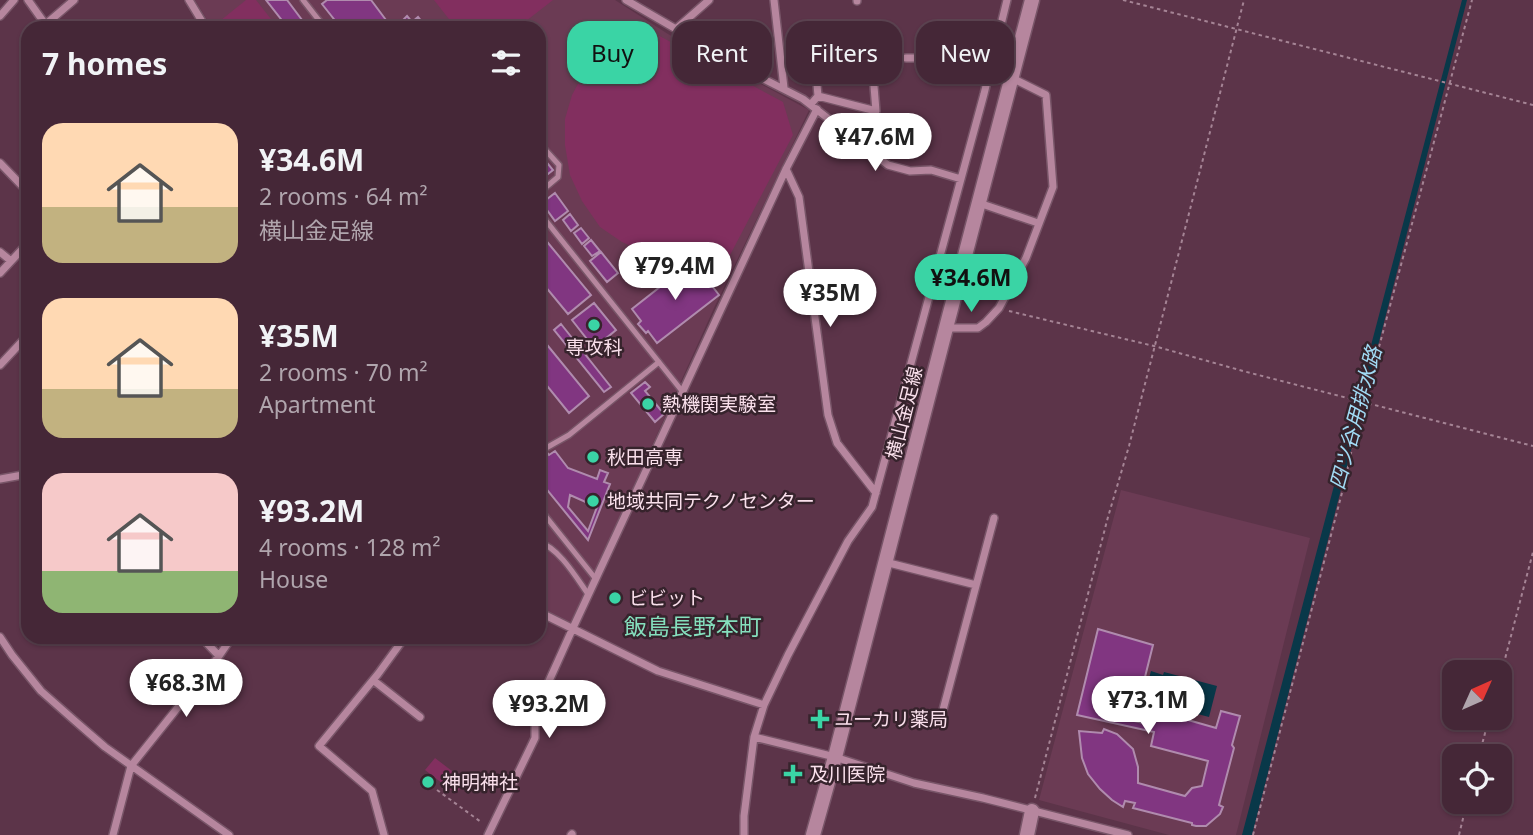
<!DOCTYPE html>
<meta charset="utf-8">
<style>
:root{--surface:#452737;--page:#4f3342;--text:#f1f3f6;--muted:#b0a5ad;--line:#5d4452;--accent:#3ad4a5}
body{margin:0;font-family:"Noto Sans","Noto Sans JP",sans-serif;background:var(--page);color:var(--text);height:100vh;display:flex;flex-direction:column;font-size:26px;white-space:nowrap}
*{box-sizing:border-box;margin:0}
p{font-size:23px;color:var(--muted)}
.icon{flex:none;width:38px;height:38px;fill:none;stroke:currentColor;stroke-width:2;stroke-linecap:round;stroke-linejoin:round}
.map{position:relative;flex:1;overflow:hidden}
.sheet{position:absolute;left:21px;top:21px;width:525px;height:623px;display:flex;flex-direction:column;background:var(--surface);border-radius:21px;box-shadow:0 2px 5px #0004,0 0 0 2px var(--line)}
.sheet>*{flex:none}
.banner{position:absolute;left:567px;top:21px;width:665px;height:63px;display:flex;gap:14px}
.needle{width:46px;rotate:45deg}
.controls{position:absolute;left:1442px;top:660px;display:grid;gap:14px}
.controls a{display:grid;place-items:center;width:70px;height:70px;border-radius:14px;background:var(--surface);box-shadow:0 2px 5px #0004,0 0 0 2px var(--line);font-size:35px}
.price{position:absolute;translate:-50% -60px;padding:0 16px;border-radius:24px;background:#fff;color:#222;font-size:23px;line-height:46px;filter:drop-shadow(0 2px 4px #0008)}
.price::after{content:'';position:absolute;left:50%;top:42px;width:21px;height:16px;margin-left:-10px;background:inherit;clip-path:polygon(0 0,100% 0,50% 100%)}
.price.selected{background:var(--accent);color:#111}
ul{padding:0;list-style:none}
li{display:flex;align-items:center;gap:21px;height:175px;padding:0 21px}
li span{display:grid;place-items:center;flex:none;width:196px;height:140px;border-radius:21px;color:#555}
li>.icon{margin-inline-start:auto}
span .icon{width:84px;height:84px;fill:#fffc;stroke-width:1}
li b{font-size:30px}
h2{display:flex;justify-content:space-between;align-items:center;height:84px;padding:0 21px;font-size:30px}
.tag{padding:0 24px;border-radius:21px;background:var(--surface);box-shadow:0 2px 5px #0004,0 0 0 2px var(--line);font-size:24px;line-height:63px}
.tag.selected{background:var(--accent);color:#111}
.map>svg:first-child{display:block}
.built{fill:#6b3b54}
.green{fill:#822f5f}
.water{fill:#093849}
.building{fill:#813681;stroke:#b08bae;stroke-width:2;fill-rule:evenodd}
.lines{fill:none;stroke-linecap:round;stroke-linejoin:round}
.lane-casing{stroke:#785568;stroke-width:8}
.street-casing{stroke:#785568;stroke-width:10}
.secondary-casing{stroke:#785568;stroke-width:17}
.path{stroke:#a58495;stroke-width:2;stroke-dasharray:3.5 3.5;stroke-linecap:butt}
.lane{stroke:#b6869e;stroke-width:5}
.street{stroke:#b6869e;stroke-width:7}
.secondary{stroke:#b6869e;stroke-width:14}
.poi-dot{fill:#3ad4a5;stroke:#36232c;stroke-width:2.5}
.labels{text-anchor:middle;dominant-baseline:central;stroke-width:5;stroke-linejoin:round;paint-order:stroke}
.poi-label{font-size:19px;fill:#fae0ec;stroke:#36232c;text-anchor:start}
.street-label{font-size:19px;fill:#fae0ec;stroke:#36232c}
.water-label{font-size:21px;font-style:italic;fill:#a1daf4;stroke:#36232c}
.quarter-label{font-size:23px;fill:#85dfbd;stroke:#36232c}
</style>
<div class="map">
<svg width="1533" height="835" viewBox="0 0 1533 835">
<rect width="100%" height="100%" fill="#5c3449"/>
<path class="built" d="M195 0H615L668 34 809 110 714 308 571 625 539 606V28H212Z
M1121 490 1310 538 1236 835H1169L1039 800Z"/>
<path class="green" d="M246 0H256L278 28H217L215 25Z
M434 0H553L517 28H456Z
M637 24 783 102 793 135 729 257H654L622 242 600 227 582 201 570 175 565 145V119L572 95 584 73 608 47Z
M435 758 465 781 456 794 425 770Z"/>
<path class="water" d="M1462 0H1467L1252 835H1242Z
M1151 671 1163 675 1164 672 1217 686 1209 717 1156 703V699L1144 696Z"/>
<path class="building" d="M266 0H287L308 28H288Z
M327 0H371L386 20 376 28H341L322 4Z
M407 16 412 22 418 17 427 28H401L405 25 402 21Z
M539 153 553 170 539 181Z
M555 193 568 211 555 221 542 203Z
M570 214 578 225 571 231 563 220Z
M581 228 589 238 582 244 574 233Z
M539 232 591 295 568 314 539 279Z
M591 240 600 251 592 256 584 246Z
M601 252 618 273 607 282 590 261Z
M693 261 719 295 657 343 648 331 646 333 638 324 641 321 632 309Z
M594 303 616 330 594 348 572 320Z
M561 324 611 387 604 392 554 330Z
M539 335 589 396 569 413 539 376Z
M645 382 650 387 645 391 664 414 655 422 631 393Z
M546 451 549 455 555 451 568 468 597 479 600 470 608 473 604 482 610 484 588 540 539 480V457ZM570 495 597 507 588 531 568 507Z
M1098 629 1153 645 1134 721 1148 724 1153 710 1216 728 1221 711 1240 716 1232 745 1234 748 1219 805 1223 807 1220 814 1206 826H1196L1192 825V823L1133 808 1135 803 1125 801 1123 807 1112 800 1100 789 1088 774 1082 758 1079 731 1102 733 1104 729 1117 734 1133 749 1138 767V783L1185 796 1192 788 1202 786 1208 761 1151 746 1154 732 1077 715Z"/>
<g class="lines">
<defs>
<path id="lane" d="M303 0 325 28
M539 143 559 165 558 177 539 193
M539 212 682 391
M539 452 569 435 659 362
M539 508 595 578
M539 511 541 518 539 526
M539 542C559 548 576 577 588 594"/>
<path id="street" d="M28 0 48 28
M189 0 206 28
M626 0 750 72 803 99 888 165 910 171 931 170 961 179
M774 0 784 88
M857 0V1
M0 16 14 0
M46 24 74 0
M676 29 709 0
M906 58H993
M811 104 818 96 876 111 870 37 823 38 814 50 818 96
M0 163 28 192
M786 169 799 197 828 415 837 443 876 493
M979 203 1038 223
M0 252 11 261
M0 273 28 243
M946 328H978L986 322 999 308 1026 258 1053 187 1046 95 1012 78
M0 365 28 335
M0 479 28 474
M885 562 976 585
M539 612 658 671 764 705
M0 637 12 655 41 691 75 721 105 747 229 835
M201 637 219 656
M373 680 420 717
M943 710 994 518
M754 737 835 757 914 783 983 798 1128 835
M113 835 131 766 219 656 232 637
M384 835 372 791 319 746 378 674 405 637
M488 835 535 738V712L572 630 786 169 817 109
M571 835 572 834
M744 835V816L754 737 764 705 788 655 848 541 872 507 984 94 1007 0"/>
<path id="secondary" d="M813 835 835 757 946 328 1032 0
M1027 835 1032 811"/>
</defs>
<use href="#lane" class="lane-casing"/>
<use href="#street" class="street-casing"/>
<use href="#secondary" class="secondary-casing"/>
<path class="path" d="M1123 0 1533 105
M1009 311 1154 346 1243 371 1533 446
M1500 678 1533 552
M1479 756 1489 718
M437 790 481 822
M1035 798 1108 517 1129 446 1244 0
M1253 835 1344 485 1353 444 1472 0
M1459 835 1467 802"/>
<use href="#lane" class="lane"/>
<use href="#street" class="street"/>
<use href="#secondary" class="secondary"/>
</g>
<g class="poi-dot">
<circle cx="594" cy="325" r="7"/>
<circle cx="648" cy="404" r="7"/>
<circle cx="593" cy="457" r="7"/>
<circle cx="593" cy="501" r="7"/>
<circle cx="615" cy="598" r="7"/>
<path d="M816.5 708.5h7v7h7v7h-7v7h-7v-7h-7v-7h7z"/>
<path d="M789.5 763.5h7v7h7v7h-7v7h-7v-7h-7v-7h7z"/>
<circle cx="428" cy="782" r="7"/>
</g>
<g class="labels">
<g class="poi-label">
<text x="594" y="347" text-anchor="middle">専攻科</text>
<text x="662" y="404">熱機関実験室</text>
<text x="607" y="457">秋田高専</text>
<text x="607" y="501">地域共同テクノセンター</text>
<text x="629" y="598">ビビット</text>
<text x="834" y="719">ユーカリ薬局</text>
<text x="809" y="774">及川医院</text>
<text x="442" y="782">神明神社</text>
</g>
<g class="street-label">
<text transform="translate(904 413) rotate(-76)">横山金足線</text>
</g>
<g class="water-label">
<text transform="translate(1355 418) rotate(-75)">四ツ谷用排水路</text>
</g>
<g class="quarter-label">
<text x="693" y="626">飯島長野本町</text>
</g>
</g>
</svg>
<div class="controls">
<a><svg class="needle" viewBox="-14 -14 28 28"><path d="M0-13l5 13h-10z" fill="#e53935"/><path d="M0 13l5-13h-10z" fill="#b0a5ad"/></svg></a>
<a><svg class="icon" aria-label="locate" viewBox="0 0 24 24"><circle cx="12" cy="12" r="6"/><path d="M12 2v4M12 18v4M2 12h4M18 12h4"/></svg></a>
</div>
<b class="price" style="left:875px;top:173px">¥47.6M</b>
<b class="price" style="left:675px;top:302px">¥79.4M</b>
<b class="price selected" style="left:971px;top:314px">¥34.6M</b>
<b class="price" style="left:830px;top:329px">¥35M</b>
<b class="price" style="left:186px;top:719px">¥68.3M</b>
<b class="price" style="left:1148px;top:736px">¥73.1M</b>
<b class="price" style="left:549px;top:740px">¥93.2M</b>
<div class="banner">
<a class="tag selected">Buy</a>
<a class="tag">Rent</a>
<a class="tag">Filters</a>
<a class="tag">New</a>
</div>
<section class="sheet">
<h2>7 homes<svg class="icon" aria-label="filters" viewBox="0 0 24 24"><path d="M4 7h16M4 17h16"/><circle cx="9" cy="7" r="2"/><circle cx="15" cy="17" r="2"/></svg></h2>
<ul>
<li><span style="background:linear-gradient(#ffd9b3 60%,#c2b280 0)"><svg class="icon" aria-label="home" viewBox="0 0 24 24"><path d="M3 11l9-7 9 7M6 9v11h12V9"/></svg></span><div><b>¥34.6M</b><p>2 rooms · 64 m²</p><p>横山金足線</p></div></li>
<li><span style="background:linear-gradient(#ffd9b3 65%,#c2b280 0)"><svg class="icon" aria-label="home" viewBox="0 0 24 24"><path d="M3 11l9-7 9 7M6 9v11h12V9"/></svg></span><div><b>¥35M</b><p>2 rooms · 70 m²</p><p>Apartment</p></div></li>
<li><span style="background:linear-gradient(#f6c9c9 70%,#8fb573 0)"><svg class="icon" aria-label="home" viewBox="0 0 24 24"><path d="M3 11l9-7 9 7M6 9v11h12V9"/></svg></span><div><b>¥93.2M</b><p>4 rooms · 128 m²</p><p>House</p></div></li>
</ul>
</section>
</div>
